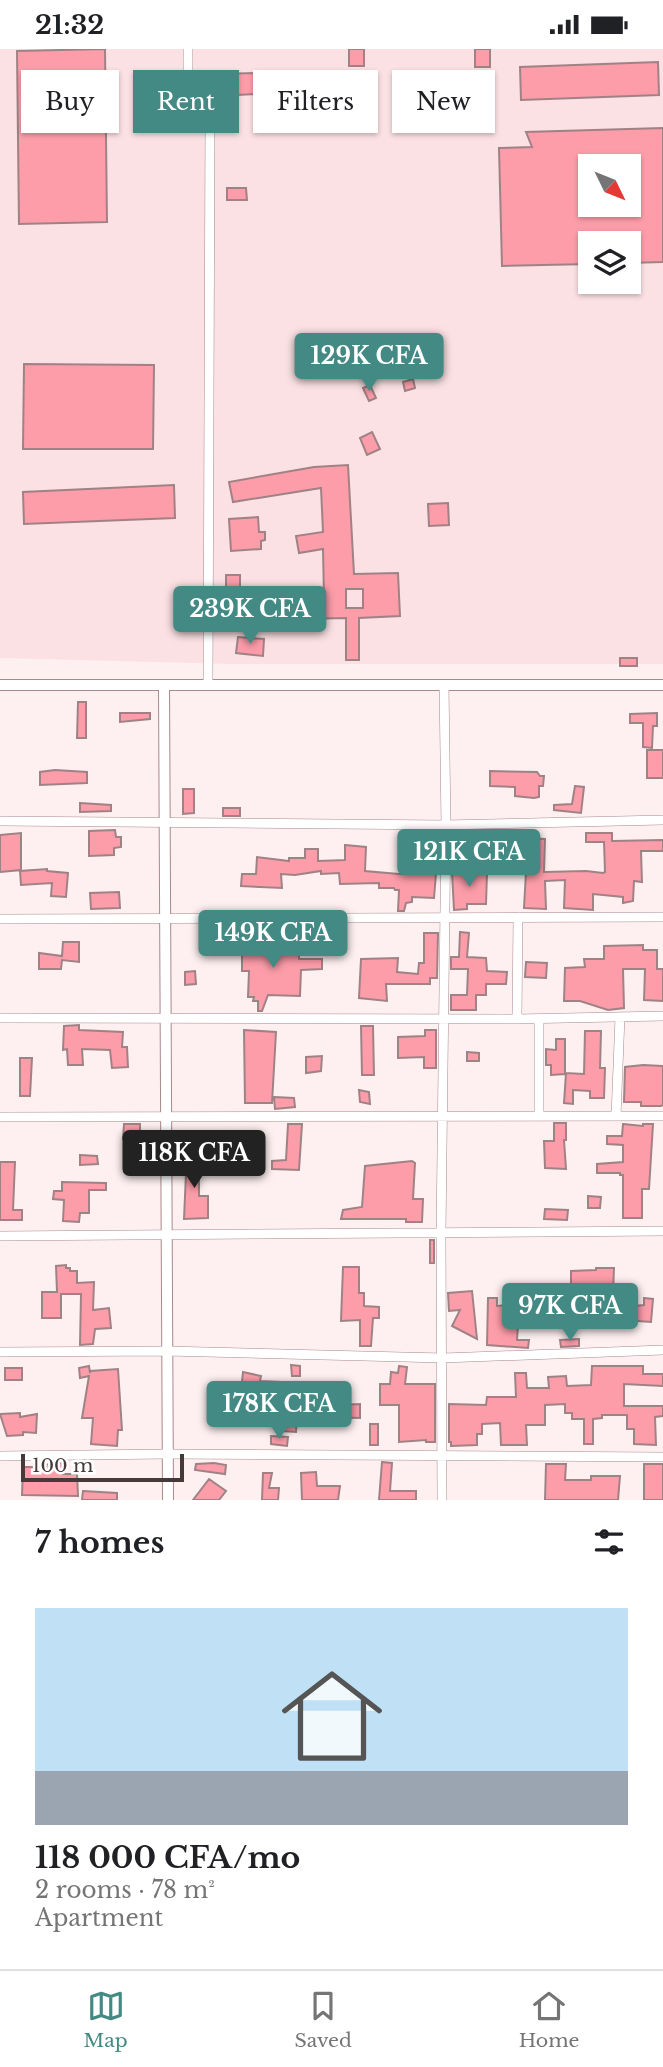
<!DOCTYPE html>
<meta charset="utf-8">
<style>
:root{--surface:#fff;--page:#f2f2f2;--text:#202124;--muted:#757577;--line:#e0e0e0;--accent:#448a84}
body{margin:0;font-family:"Libre Baskerville",serif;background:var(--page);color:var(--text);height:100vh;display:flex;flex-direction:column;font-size:26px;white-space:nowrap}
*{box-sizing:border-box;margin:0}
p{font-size:23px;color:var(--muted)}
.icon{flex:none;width:38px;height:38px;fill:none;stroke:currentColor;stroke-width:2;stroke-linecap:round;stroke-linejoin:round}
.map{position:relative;height:1451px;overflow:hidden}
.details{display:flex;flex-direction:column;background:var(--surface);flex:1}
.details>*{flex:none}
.top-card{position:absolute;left:21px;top:21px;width:621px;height:63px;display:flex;gap:14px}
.needle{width:46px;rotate:133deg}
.fabs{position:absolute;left:578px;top:105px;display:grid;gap:14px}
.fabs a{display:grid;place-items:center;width:63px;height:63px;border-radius:0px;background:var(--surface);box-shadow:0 2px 5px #0004;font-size:35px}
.scale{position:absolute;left:21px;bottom:18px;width:163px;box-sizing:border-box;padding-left:7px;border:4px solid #46393a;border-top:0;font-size:19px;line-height:24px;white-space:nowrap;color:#46393a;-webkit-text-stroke:5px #fff;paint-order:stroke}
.price{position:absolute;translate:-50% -60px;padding:0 16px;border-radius:7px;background:var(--accent);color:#fff;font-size:23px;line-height:46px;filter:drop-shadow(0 2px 4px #0008)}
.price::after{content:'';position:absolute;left:50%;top:42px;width:21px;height:16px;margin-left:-10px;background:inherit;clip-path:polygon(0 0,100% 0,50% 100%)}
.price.on{background:#222;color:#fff}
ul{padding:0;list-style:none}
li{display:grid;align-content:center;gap:14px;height:371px;padding:0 35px}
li+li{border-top:2px solid var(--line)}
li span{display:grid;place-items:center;height:217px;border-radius:0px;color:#555}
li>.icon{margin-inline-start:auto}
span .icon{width:126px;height:126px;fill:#fffc;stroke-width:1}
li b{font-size:30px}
h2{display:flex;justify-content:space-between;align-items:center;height:84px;padding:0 35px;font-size:30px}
.pill{padding:0 24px;border-radius:0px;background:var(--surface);box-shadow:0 2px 5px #0004;font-size:24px;line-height:63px}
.pill.on{background:var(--accent);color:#fff}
.status{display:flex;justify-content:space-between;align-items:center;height:49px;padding:0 35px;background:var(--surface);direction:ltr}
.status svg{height:19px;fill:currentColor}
.tabs{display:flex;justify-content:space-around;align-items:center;height:98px;border-top:2px solid var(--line);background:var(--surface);font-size:19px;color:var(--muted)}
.tabs a{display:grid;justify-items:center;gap:4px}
.tabs .on{color:var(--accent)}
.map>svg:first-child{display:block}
.built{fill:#fbe1e4;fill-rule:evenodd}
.building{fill:#fd9daa;stroke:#a08285;stroke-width:2;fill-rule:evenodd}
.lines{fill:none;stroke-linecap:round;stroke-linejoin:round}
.minor-casing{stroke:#a8898c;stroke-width:10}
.tertiary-casing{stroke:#a8898c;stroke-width:12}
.minor{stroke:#fff;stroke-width:9}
.tertiary{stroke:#fff;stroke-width:10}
</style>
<div class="status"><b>21:32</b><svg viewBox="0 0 49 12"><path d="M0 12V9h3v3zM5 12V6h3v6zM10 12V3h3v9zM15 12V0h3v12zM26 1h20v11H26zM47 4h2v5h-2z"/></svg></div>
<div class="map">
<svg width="663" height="1451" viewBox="0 0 663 1451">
<rect width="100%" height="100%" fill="#fef0f1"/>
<path class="built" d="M0 0H663V615H232L0 609ZM590 117H628V156H590ZM590 194H628V233H590Z"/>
<path class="building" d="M105 0 107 173 19 175 17 2Z
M349 0H364V17H349Z
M475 0H490V18H475Z
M658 13 659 46 521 51 520 18Z
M256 24 257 45 218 47 217 25Z
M663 79V213L628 214V194H590V215L502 217 499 99 532 98 526 83ZM590 117H628V156H590Z
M227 139H246L247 151H227Z
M24 315 154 316 153 400H23Z
M413 330 415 339 405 342 403 333Z
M370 336 376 349 369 352 363 339Z
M372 383 380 400 367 406 360 389Z
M348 416 354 525 398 524 400 567 359 569V611H346V569L301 570V550L324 549 323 500 299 504 296 487 323 483 321 439 233 453 229 433 314 418ZM346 540H363V559H346Z
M174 436 175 469 24 475 23 443Z
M448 454 449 476 429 477 428 455Z
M258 468 259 483H265V491L261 492V500L231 502 229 470Z
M226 526H240V542H226Z
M285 549V570H236L235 550Z
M238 588 264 590 263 607 236 604Z
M620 609H637V617H620Z
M78 653H86V689H77Z
M120 664H150V670L120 673Z
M657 664V677H653L652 699 643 698V674H630V665Z
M647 701H663V729H647Z
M55 721 87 723V734L40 736V723Z
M490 722 537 723 540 727H544L543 737H539V748L534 749 515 747V738L490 737Z
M575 737 584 738 581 764 554 761V756L572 755Z
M183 740H194V764L183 765Z
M80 754 111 756V762L80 763Z
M223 759H240V767H223Z
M115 781 116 788H121V798L114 799V806L89 807V782Z
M21 784V821L0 823V786Z
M586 784H612V792L663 791V802H641L642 833 634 832 633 852 623 854V848L593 845V861L564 859 565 831 545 832 546 860 524 859 526 823H487L486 807 519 808V789L545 790 544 823 586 822 603 824 605 823 604 793H586Z
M345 796 366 798 365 822 399 825 436 824 434 849 412 848V853L406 854 404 862H398L399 841H395L394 839H379V834L340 835 339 824 321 825V822L295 826 281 825 282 839 241 837 242 825H256L257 808 289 812V809H305V800H318V812L345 811Z
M47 820V822L68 824 66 848 51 847 52 834 21 836 20 822Z
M452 823 487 824 486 855H467V860L454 861Z
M119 843 120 859 91 860 90 844Z
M260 881 271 882 272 904H299V910H322V920L301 921 300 947 268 946 262 962H258V952H253L254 948H248L249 922H242V894H260Z
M460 883 469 884 467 908 486 909 487 922 507 923 506 935H486V946H476V961H451V946H467L468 920H451V908H459Z
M424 884H438L437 929H430V935H386L387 952 359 949 361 910 398 909 397 923 418 925 419 914H424Z
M63 893H79V913L62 911 61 920H39V904L62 907Z
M643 896V901H657V920H663V952L644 951 645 920H623L624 959 608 961 580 952H564L565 919 585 918 584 910H604V897Z
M526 913 547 914 546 929 525 928Z
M195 922 196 935 185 936V923Z
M79 976V981L123 983 122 998H127L128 1018 112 1019 110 1001 82 1000 83 1016H68L67 1000 63 1001 64 977Z
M361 977H373L374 1026H362Z
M244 981 276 983 272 1054H245Z
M425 981H436V1019H424V1008L398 1009V988L425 987Z
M585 982H601L600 1019H605L604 1049H590V1042L573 1041V1055L564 1054 566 1024 584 1025Z
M556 990H565V1025L551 1026V1016H546V1000L556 1001Z
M467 1003 479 1004V1012H467Z
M322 1007 321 1022 306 1024V1008Z
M20 1009H32L30 1047H20Z
M643 1016 663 1017V1056L661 1057H641V1053H624L625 1018Z
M359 1041 369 1043 370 1055 360 1053Z
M274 1048 294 1049 295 1058 275 1060Z
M554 1074H566V1091H564L566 1120 545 1119 544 1092H554Z
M124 1075H140V1089L123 1090Z
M288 1075H302L299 1121 272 1120V1112L286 1111Z
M623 1075 643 1077V1075H653L649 1140H642V1169H623V1126H620V1124H597V1115L623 1113V1096L607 1095V1087H622Z
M187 1102H199V1147H208V1169L184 1170Z
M80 1106 97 1107 98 1115 80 1116Z
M412 1112 415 1114 413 1150H423L422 1173H406V1170H341L343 1161 362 1158 365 1117Z
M0 1113H15L13 1161H22V1171H0Z
M62 1133 106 1134V1141H89V1164H80L79 1173 63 1172 64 1151 53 1150 54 1142H62Z
M588 1147 601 1148 600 1159H588Z
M545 1160 568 1161 567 1171 544 1170Z
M430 1191H434V1214H430Z
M66 1216V1219H70V1222H77V1234L94 1233 93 1261 109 1259 111 1279 95 1280 93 1295 80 1296 81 1245H61V1269H42V1243H57L56 1217Z
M343 1218H359V1244H364V1257L379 1258V1269H373L371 1297H360V1271L341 1272Z
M596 1219H614L613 1245H599L600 1264H546V1278H537L536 1263 519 1262 517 1291H529L528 1299 487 1296 488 1249H497V1257L520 1255V1240L531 1239 532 1244H571V1222L596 1221Z
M472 1242 477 1290 452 1277 460 1261 449 1262 448 1244Z
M644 1249 653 1250 651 1273 624 1271V1258L644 1256Z
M579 1290V1297L561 1298 560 1291Z
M291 1316 300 1317V1327H292Z
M89 1317 90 1324V1322L118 1320 122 1381H118L117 1397 91 1395 93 1369H82L89 1327 80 1329 79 1319Z
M399 1317 407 1318 405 1335H435V1393H426V1391L399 1393V1356H380V1335H390L391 1323 398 1324Z
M592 1317H643V1325H663V1337L624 1335V1357H663V1367L655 1368 656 1396 634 1395V1380H627V1366H602V1369L593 1370V1395H584V1370H572V1364H565V1355L545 1356V1376H526L527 1396H501L500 1374 482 1375V1385H477V1396L451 1397V1393H449V1355L486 1356 487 1348H516L515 1324H526L527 1339H549L548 1328 566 1327 567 1337 591 1336Z
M5 1319H22V1331H5Z
M243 1323 261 1327 260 1332 281 1333V1363L270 1364 269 1357 258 1355 262 1347 241 1342Z
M302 1344 340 1345 339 1356 360 1355V1369L320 1368 321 1356 302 1355Z
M298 1354 296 1383 282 1382 284 1356Z
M20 1364V1368L37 1365 36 1384 23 1383V1386L7 1387 0 1365Z
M370 1375H378V1396H370Z
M271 1387 288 1388 287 1397 271 1395Z
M382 1413 392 1414 390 1442H416V1451H379Z
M62 1414V1425H77L78 1447 22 1446 23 1418H42V1416Z
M214 1414 226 1416 225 1425 195 1421 196 1415Z
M546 1415H566L565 1431H591V1427H620L618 1451H545Z
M644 1415H663V1451H644Z
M316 1423 317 1437H340L338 1451H302L301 1424Z
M263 1424H272L269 1439H279L278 1451H262Z
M209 1430 226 1442 219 1451H193Z
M83 1442 117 1444V1451H82Z"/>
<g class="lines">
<defs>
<path id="minor" d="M188 0V22L210 69 208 636
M0 772 446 776 663 771
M0 870 663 868
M0 969 517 970 663 967
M517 970 518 868
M539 1066V970
M616 1067 620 968
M0 1068 663 1067
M0 1187 663 1182
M0 1303 167 1302 443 1309 663 1301
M0 1407 167 1405 663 1408
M442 1451 441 1184 446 776 444 636"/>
<path id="tertiary" d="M0 636H663
M164 636 168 1451"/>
</defs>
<use href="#minor" class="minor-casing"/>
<use href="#tertiary" class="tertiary-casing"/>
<use href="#minor" class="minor"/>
<use href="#tertiary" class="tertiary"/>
</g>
</svg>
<div class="fabs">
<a><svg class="needle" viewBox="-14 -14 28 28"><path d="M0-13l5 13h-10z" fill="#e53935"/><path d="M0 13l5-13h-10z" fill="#757577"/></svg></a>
<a><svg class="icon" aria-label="layers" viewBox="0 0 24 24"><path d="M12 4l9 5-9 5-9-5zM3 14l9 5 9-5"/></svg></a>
</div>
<div class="scale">100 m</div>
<b class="price" style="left:369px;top:344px">129K CFA</b>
<b class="price" style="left:250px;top:597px">239K CFA</b>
<b class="price" style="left:469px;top:840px">121K CFA</b>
<b class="price" style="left:273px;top:921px">149K CFA</b>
<b class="price on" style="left:194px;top:1141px">118K CFA</b>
<b class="price" style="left:570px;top:1294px">97K CFA</b>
<b class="price" style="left:279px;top:1392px">178K CFA</b>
<div class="top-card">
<a class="pill">Buy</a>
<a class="pill on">Rent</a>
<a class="pill">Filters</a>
<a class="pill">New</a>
</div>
</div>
<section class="details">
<h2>7 homes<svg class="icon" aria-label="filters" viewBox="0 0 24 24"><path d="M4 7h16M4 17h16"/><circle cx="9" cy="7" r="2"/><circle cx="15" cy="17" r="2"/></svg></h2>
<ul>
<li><span style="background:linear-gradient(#bfe0f5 75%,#9aa5b1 0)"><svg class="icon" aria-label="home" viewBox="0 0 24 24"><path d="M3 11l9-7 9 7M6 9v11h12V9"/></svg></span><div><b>118 000 CFA/mo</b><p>2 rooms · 78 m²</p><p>Apartment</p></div></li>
</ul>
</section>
<nav class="tabs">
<a class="on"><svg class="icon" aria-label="map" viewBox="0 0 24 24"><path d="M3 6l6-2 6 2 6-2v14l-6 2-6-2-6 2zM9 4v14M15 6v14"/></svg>Map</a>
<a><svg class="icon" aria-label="saved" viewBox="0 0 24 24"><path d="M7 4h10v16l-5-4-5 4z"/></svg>Saved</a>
<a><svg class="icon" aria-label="home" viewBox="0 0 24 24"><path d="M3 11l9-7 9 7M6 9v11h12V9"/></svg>Home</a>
</nav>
